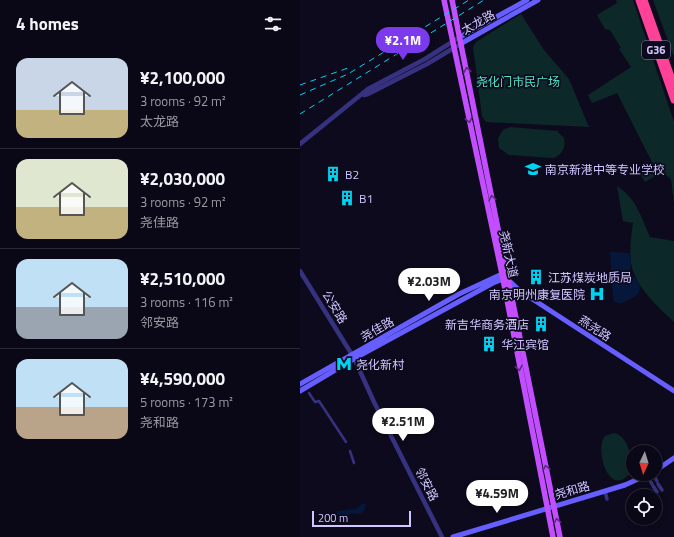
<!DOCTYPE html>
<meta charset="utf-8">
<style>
:root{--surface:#0a0816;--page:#13111f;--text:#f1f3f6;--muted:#999aa1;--line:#2a2935;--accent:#7c3aed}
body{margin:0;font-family:"Titillium Web","Noto Sans SC",sans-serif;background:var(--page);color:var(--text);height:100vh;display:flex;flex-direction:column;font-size:15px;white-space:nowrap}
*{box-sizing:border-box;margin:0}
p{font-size:13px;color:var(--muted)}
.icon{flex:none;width:22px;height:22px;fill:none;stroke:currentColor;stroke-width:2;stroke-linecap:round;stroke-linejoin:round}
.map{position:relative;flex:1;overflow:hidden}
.drawer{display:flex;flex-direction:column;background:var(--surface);width:300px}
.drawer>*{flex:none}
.needle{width:26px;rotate:184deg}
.tools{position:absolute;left:326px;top:445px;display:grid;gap:8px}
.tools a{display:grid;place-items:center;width:36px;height:36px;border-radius:50%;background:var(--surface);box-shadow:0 2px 6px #0003,0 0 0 1px var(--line);font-size:20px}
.scale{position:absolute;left:12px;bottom:10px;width:99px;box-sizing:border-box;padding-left:4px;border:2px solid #cfc7ff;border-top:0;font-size:11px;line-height:14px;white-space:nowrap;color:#cfc7ff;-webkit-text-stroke:3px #0e0a1e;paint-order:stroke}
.price{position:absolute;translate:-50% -34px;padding:0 9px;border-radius:14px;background:#fff;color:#222;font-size:13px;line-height:26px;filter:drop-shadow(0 1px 2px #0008)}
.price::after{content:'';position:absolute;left:50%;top:24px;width:12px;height:9px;margin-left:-6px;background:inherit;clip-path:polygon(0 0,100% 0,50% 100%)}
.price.active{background:var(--accent);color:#fff}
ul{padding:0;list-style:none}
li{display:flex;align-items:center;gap:12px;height:100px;padding:0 16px}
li+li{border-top:1px solid var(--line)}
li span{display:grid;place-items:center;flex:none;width:112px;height:80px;border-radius:12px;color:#555}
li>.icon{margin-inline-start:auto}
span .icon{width:48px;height:48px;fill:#fffc;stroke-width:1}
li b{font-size:17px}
h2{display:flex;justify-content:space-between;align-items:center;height:48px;padding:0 16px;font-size:17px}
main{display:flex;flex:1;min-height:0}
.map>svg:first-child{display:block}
.green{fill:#0d2828}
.water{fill:#05183b}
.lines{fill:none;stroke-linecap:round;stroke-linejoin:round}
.pedestrian{stroke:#373280;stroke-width:2.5}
.minor{stroke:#373280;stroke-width:3.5}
.tertiary{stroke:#373280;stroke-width:4.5}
.secondary{stroke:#665eff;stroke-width:5}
.primary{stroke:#c24eff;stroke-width:5.5}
.motorway{stroke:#ff4297;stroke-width:7}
.rail{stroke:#00d3f2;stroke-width:1;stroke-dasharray:6 5;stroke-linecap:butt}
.oneway{stroke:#5f2983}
.labels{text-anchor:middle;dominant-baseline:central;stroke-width:3.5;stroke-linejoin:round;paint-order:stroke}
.shield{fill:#0e0a1e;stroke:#958ebc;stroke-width:1}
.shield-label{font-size:11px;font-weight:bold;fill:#cfc7ff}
.street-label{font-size:12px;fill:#cfc7ff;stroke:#0e0a1e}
.park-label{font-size:12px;fill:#4ce6c4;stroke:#0e0a1e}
.poi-label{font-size:12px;fill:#cfc7ff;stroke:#0e0a1e;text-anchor:start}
</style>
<main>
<section class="drawer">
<h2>4 homes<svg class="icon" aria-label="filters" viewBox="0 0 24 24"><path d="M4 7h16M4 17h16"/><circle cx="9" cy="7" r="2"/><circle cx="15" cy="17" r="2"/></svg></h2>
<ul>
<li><span style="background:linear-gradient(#c9d6e8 65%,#c2b280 0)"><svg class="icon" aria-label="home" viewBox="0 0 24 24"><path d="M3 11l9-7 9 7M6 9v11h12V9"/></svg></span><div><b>¥2,100,000</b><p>3 rooms · 92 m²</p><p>太龙路</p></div></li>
<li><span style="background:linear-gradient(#dfe7d0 60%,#c2b280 0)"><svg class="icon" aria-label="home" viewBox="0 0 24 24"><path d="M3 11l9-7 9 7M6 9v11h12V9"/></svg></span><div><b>¥2,030,000</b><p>3 rooms · 92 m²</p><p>尧佳路</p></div></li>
<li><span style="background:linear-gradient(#bfe0f5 60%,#9aa5b1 0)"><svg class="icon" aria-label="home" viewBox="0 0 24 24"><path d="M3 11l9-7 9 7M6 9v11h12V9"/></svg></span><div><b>¥2,510,000</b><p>3 rooms · 116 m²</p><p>邻安路</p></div></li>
<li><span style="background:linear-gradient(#bfe0f5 60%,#b9a48a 0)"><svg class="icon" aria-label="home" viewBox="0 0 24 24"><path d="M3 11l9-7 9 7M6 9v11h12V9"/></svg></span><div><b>¥4,590,000</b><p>5 rooms · 173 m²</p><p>尧和路</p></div></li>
</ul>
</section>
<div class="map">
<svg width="374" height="537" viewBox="0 0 374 537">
<rect width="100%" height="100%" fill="#0e0a1e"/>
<path class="green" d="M316 0H333L374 122V204L371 179 362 172 345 182 340 173 354 166 317 93 292 103 288 95 331 67 319 49 321 48 310 30 305 29 297 15 317 3Z
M353 0H374V57Z
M221 14 244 50 269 79 289 127 186 122 182 116 173 47 176 42Z
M210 127 257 131 264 138C266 148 262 155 253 158L209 155 199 148 198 138 203 130Z
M317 186C337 199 341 217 350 237L374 241V322C359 308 340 291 333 271 328 257 331 237 333 223L323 221Z
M314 433C328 435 335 462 329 474 309 498 294 449 305 436Z"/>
<path class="water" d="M310 252 329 253 331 261 330 272C332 276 336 278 338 282 345 295 329 299 320 304L314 301 313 296Z
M62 504H65V509L60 514 51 513 48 516 43 517 42 521H40L37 511 56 509Z"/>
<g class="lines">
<path class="pedestrian" d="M9 393 15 402 19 401 46 442
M50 451 54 463"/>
<path class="minor" d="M353 474 357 481
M347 475 352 484
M358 484 362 490
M353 486 357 492
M305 491 307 499"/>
<path class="tertiary" d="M64 95 68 94 127 64 162 43
M0 144 68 89 125 59 160 37
M0 271 54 358 74 402 142 537"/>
<path class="secondary" d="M160 37 227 0
M162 43 238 0
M0 384 159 294 202 274 220 291 374 391
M0 391 57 357 193 283 206 278
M355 471 374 458
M153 537 325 485 349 474"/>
<path class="primary" d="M144 0 202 274 253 537
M152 0 260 537"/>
<path class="motorway" d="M339 0 374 100
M344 0 374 85"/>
<path class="rail" d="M0 85 48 68
M0 95 48 74 169 0
M0 114 184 0"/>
</g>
<defs><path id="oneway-chevron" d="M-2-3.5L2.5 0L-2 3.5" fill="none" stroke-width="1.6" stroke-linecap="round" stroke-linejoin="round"/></defs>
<g class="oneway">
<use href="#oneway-chevron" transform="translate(167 70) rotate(-100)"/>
<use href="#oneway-chevron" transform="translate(169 120) rotate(78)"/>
<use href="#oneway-chevron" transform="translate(192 198) rotate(-101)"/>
<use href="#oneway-chevron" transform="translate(219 368) rotate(79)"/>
<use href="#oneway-chevron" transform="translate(246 468) rotate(-102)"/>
<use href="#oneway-chevron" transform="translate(257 521) rotate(-101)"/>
</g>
<defs>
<symbol id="school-bare" viewBox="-9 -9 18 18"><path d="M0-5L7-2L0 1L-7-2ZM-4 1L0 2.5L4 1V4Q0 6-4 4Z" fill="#00d3f2" stroke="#0e0a1e" stroke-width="2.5" paint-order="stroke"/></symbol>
<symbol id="building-bare" viewBox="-9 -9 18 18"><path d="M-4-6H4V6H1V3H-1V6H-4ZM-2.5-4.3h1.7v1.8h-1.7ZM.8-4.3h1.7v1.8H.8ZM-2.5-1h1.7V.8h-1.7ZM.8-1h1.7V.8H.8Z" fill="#00d3f2" stroke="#0e0a1e" stroke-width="2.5" paint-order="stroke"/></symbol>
<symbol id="hospital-bare" viewBox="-9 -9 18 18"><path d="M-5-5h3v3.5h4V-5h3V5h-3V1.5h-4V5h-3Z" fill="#00d3f2" stroke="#0e0a1e" stroke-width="2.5" paint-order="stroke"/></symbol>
<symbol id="metro-bare" viewBox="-9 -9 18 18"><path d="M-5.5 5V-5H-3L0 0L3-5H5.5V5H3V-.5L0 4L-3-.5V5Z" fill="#00d3f2" stroke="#0e0a1e" stroke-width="2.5" paint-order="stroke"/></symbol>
</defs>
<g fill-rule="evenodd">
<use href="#school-bare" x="222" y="158" width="22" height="22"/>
<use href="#building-bare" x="22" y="163" width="22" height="22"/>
<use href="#building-bare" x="36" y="187" width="22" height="22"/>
<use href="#building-bare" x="225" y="266" width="22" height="22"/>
<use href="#hospital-bare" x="286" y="283" width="22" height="22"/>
<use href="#building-bare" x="230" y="313" width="22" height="22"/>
<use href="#building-bare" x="178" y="333" width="22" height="22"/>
<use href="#metro-bare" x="33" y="353" width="22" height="22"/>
</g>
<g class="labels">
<rect class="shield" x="342" y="41" width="28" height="18" rx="3"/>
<g class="shield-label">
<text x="356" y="50">G36</text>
</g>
<g class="street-label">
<text transform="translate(178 22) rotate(-29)">太龙路</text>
<text transform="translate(209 254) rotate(78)">尧新大道</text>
<text transform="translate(35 307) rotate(58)">公安路</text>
<text transform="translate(295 328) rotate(33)">燕尧路</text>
<text transform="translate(77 329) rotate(-29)">尧佳路</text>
<text transform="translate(127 484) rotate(63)">邻安路</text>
<text transform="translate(272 490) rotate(-16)">尧和路</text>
</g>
<g class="park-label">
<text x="218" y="81">尧化门市民广场</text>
</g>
<g class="poi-label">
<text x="245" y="169">南京新港中等专业学校</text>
<text x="45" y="174">B2</text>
<text x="59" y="198">B1</text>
<text x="248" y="277">江苏煤炭地质局</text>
<text x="285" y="294" text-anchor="end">南京明州康复医院</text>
<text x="229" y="324" text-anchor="end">新吉华商务酒店</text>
<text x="201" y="344">华江宾馆</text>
<text x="56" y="364">尧化新村</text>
</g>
</g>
</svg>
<div class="tools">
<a><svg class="needle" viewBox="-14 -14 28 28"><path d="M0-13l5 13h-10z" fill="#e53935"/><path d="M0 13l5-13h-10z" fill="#999aa1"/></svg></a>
<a><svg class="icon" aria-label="locate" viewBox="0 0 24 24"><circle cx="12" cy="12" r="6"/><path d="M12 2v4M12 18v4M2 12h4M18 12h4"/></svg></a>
</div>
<div class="scale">200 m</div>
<b class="price active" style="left:103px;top:61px">¥2.1M</b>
<b class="price" style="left:129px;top:302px">¥2.03M</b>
<b class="price" style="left:103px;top:442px">¥2.51M</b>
<b class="price" style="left:197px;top:514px">¥4.59M</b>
</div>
</main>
